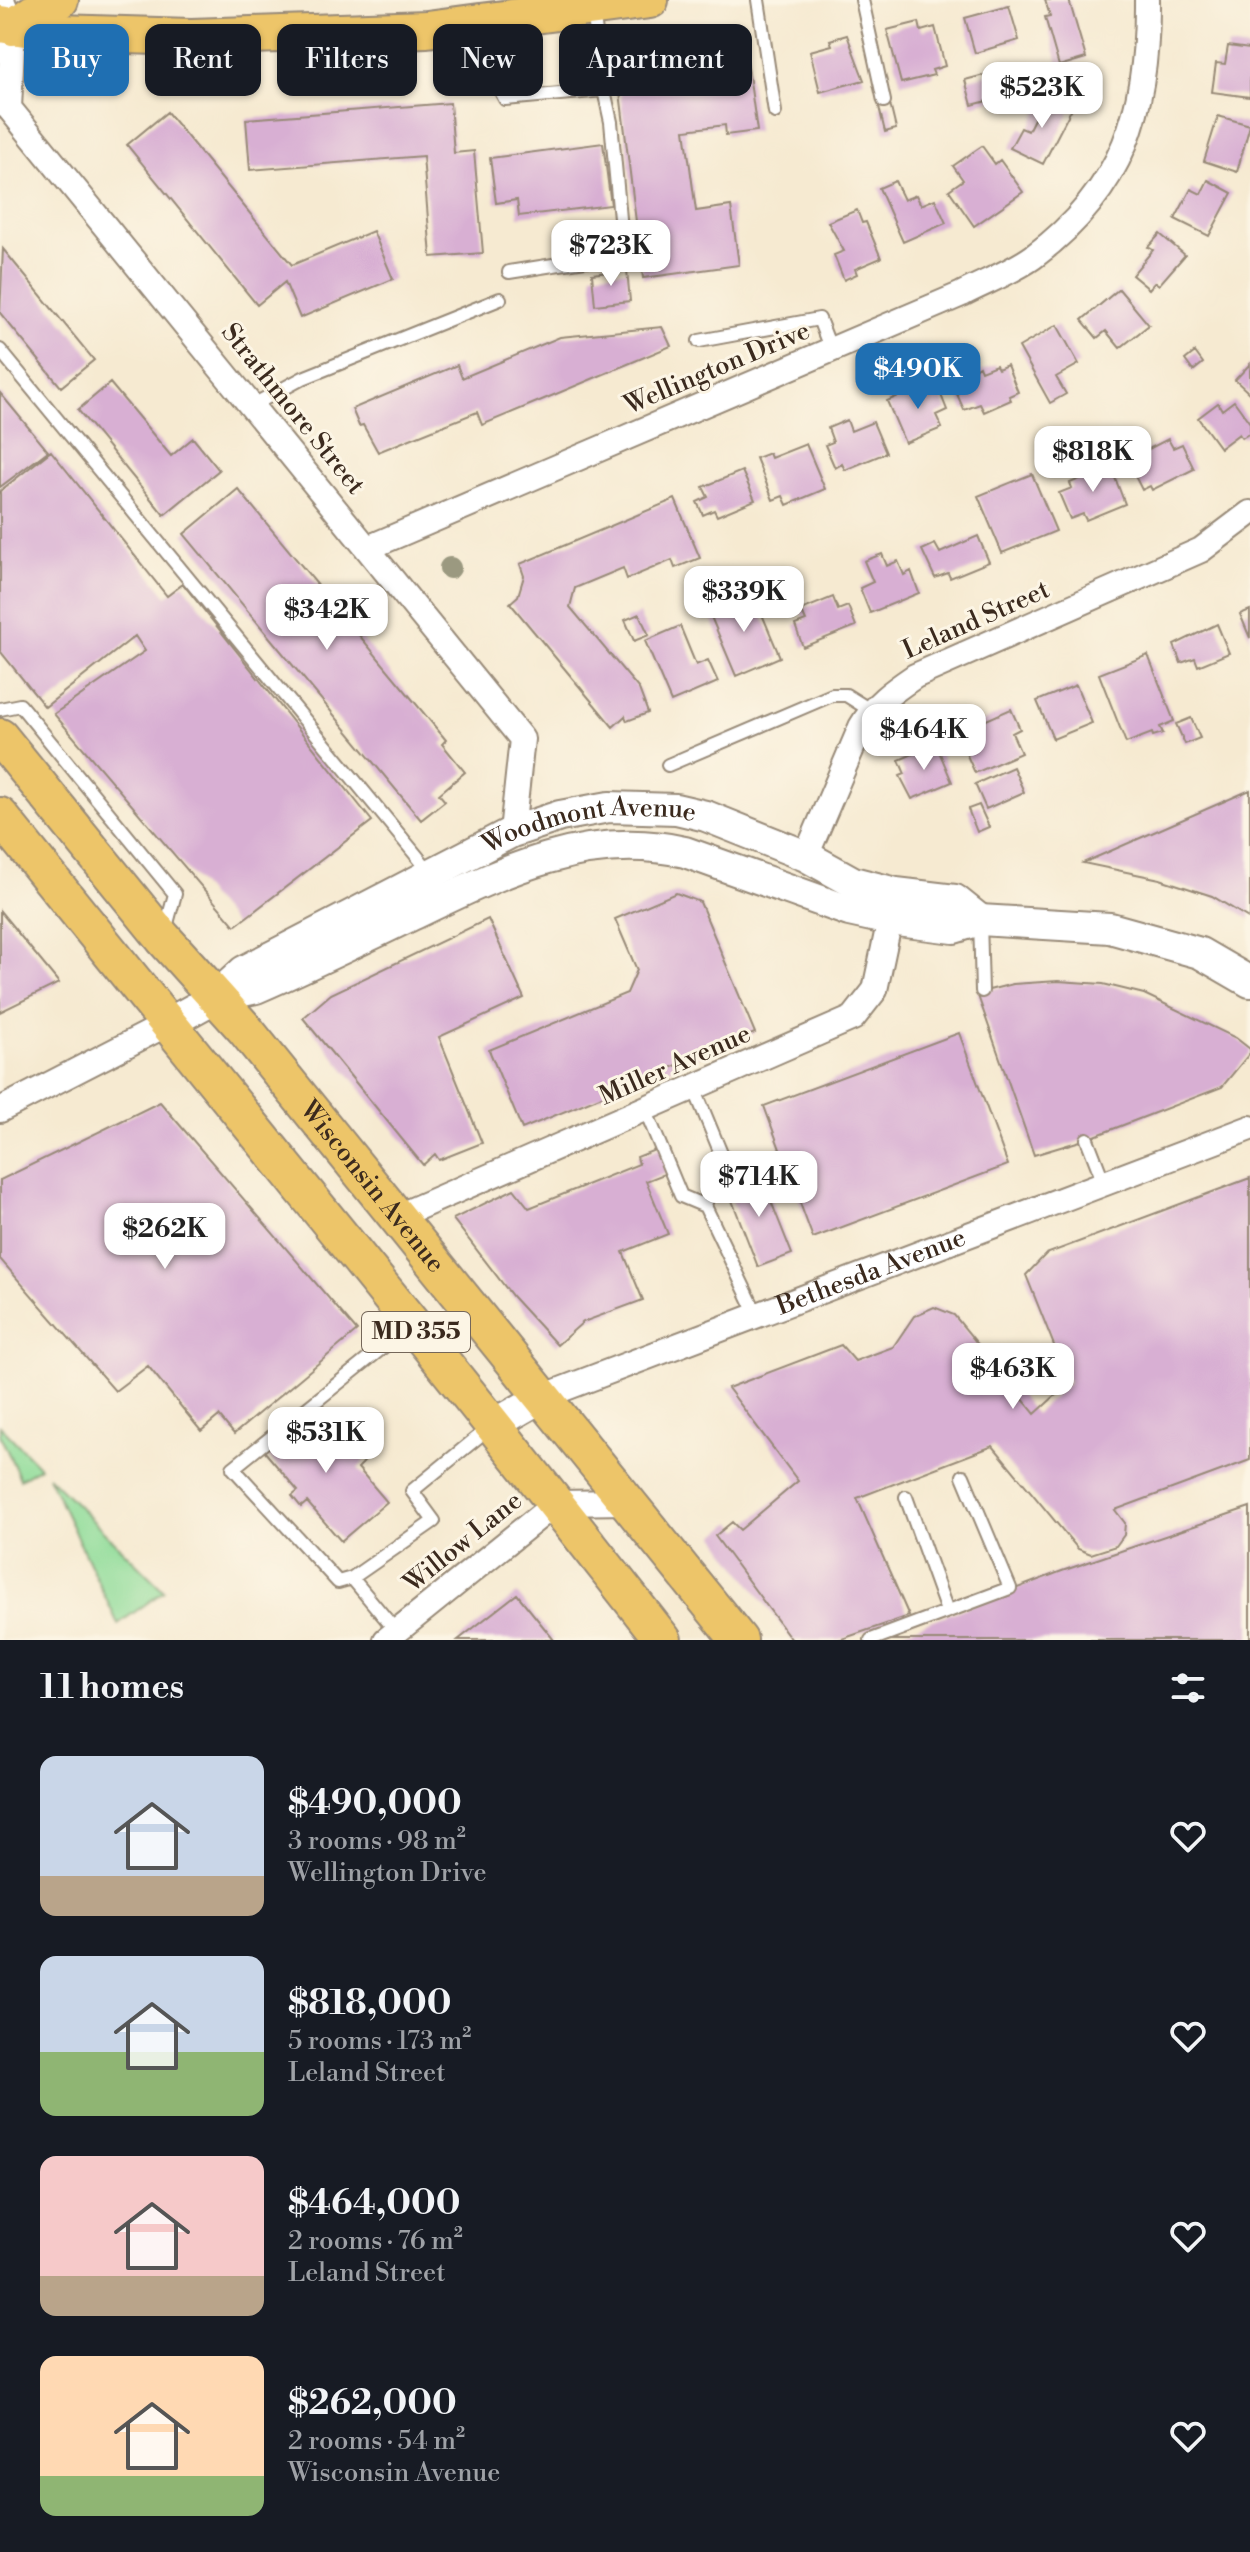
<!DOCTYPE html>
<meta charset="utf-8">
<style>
:root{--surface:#171b24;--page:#20242c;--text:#f1f3f6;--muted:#9ea1a6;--accent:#1f6fb2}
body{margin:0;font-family:"Libre Bodoni",serif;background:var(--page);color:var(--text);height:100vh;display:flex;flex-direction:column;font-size:30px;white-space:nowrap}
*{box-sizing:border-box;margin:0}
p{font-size:26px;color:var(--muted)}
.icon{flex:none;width:44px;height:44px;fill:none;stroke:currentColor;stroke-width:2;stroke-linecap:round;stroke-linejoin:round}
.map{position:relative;height:1640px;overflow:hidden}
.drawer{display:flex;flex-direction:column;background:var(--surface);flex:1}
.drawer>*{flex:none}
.banner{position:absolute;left:24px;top:24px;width:800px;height:72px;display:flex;gap:16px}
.price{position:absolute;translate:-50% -68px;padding:0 18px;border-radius:16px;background:#fff;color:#222;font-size:26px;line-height:52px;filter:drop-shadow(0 2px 4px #0008)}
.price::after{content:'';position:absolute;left:50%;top:48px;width:24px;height:18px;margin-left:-12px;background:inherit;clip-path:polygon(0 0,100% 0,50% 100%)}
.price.current{background:var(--accent);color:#fff}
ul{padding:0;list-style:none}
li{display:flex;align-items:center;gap:24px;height:200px;padding:0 40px}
li span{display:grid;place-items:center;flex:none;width:224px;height:160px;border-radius:16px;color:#555}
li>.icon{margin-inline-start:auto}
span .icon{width:96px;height:96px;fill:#fffc;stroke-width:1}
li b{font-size:34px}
h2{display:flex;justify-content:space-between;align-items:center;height:96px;padding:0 40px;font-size:34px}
.pill{padding:0 28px;border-radius:16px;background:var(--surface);box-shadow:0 2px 6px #0004;font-size:28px;line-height:72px}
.pill.current{background:var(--accent);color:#fff}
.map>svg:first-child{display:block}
.green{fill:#8fdc99;stroke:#65835c;stroke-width:2}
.building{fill:#d8afd3}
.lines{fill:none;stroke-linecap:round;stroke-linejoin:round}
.service-casing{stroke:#988a78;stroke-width:16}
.minor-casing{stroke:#988a78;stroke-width:28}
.tertiary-casing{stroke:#988a78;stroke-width:34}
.primary-casing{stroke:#988a78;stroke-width:40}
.service{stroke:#fff;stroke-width:12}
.minor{stroke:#fff;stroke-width:24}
.tertiary{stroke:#fff;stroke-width:30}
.primary{stroke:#edc569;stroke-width:36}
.tree{fill:#9b9980}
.labels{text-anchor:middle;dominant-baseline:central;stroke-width:6;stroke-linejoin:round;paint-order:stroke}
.shield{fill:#fcf5e5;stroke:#75675a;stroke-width:2}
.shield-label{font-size:24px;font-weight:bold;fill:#3b2a1e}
.street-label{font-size:26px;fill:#3b2a1e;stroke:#fcf5e5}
</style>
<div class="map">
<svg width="1250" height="1640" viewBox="0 0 1250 1640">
<rect width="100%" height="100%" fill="#fcf5e5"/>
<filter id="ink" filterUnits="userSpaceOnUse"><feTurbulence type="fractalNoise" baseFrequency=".0125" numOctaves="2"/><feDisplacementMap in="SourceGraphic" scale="16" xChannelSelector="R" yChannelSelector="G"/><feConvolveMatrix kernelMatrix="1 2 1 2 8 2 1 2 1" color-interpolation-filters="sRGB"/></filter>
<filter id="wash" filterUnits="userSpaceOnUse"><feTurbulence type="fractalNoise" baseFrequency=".006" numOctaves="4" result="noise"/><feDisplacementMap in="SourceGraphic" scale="32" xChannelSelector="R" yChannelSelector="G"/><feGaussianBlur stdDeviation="1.8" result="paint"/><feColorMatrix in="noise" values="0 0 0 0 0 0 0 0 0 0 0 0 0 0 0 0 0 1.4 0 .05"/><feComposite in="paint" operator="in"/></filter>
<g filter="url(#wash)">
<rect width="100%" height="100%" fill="#f6ead1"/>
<path class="green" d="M0 1426 40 1467 20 1479 0 1435Z
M48 1476 164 1591 118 1624Z"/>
<g id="blocks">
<path class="building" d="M1045 0H1069L1086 58 1059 66 1045 17 1050 16Z
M1009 6 1019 40 975 53 965 18Z
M919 22 921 31 935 27 945 66 932 70 934 75 901 83 887 30Z
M847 35 864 80 820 92 810 51 832 45 830 40Z
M1228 46 1250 49V97L1212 92 1216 63 1225 64Z
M747 60 757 131 726 135 725 125 685 130 696 211 731 206 739 265 643 278 618 76Z
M988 74 995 99 972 105 965 80Z
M1046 95 1072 108 1043 164 1010 148 1021 128 1028 131Z
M450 103 454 153 474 151 483 253 431 257 423 156 250 170 246 119Z
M890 104 896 129 885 132 879 107Z
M167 112 292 265 373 231 393 279 300 318 285 282 257 305 127 145Z
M1218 116 1250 125 1237 172 1204 161Z
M603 143 611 205 519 216 517 200 496 203 490 158Z
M982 146 995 164 1000 160 1023 192 974 226 949 190 963 180 953 166Z
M1208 180 1232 193 1209 236 1175 219 1191 189 1201 194Z
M895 181 904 200 916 195 921 205 935 199 946 223 903 242 879 188Z
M857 210 862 223 866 222 881 258 855 269 857 274 844 280 834 255 844 251 828 222Z
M1160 234 1185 255 1159 285 1155 282 1149 289 1132 275 1153 250 1148 247Z
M3 249 94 360 61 387 0 313Z
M627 270 630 301 595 305 592 274Z
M1119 289 1149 325 1120 348 1106 331 1097 338 1082 320Z
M1057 325 1079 364 1056 377 1066 394 1050 403 1019 347Z
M662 327 671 346 482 425 477 412 378 452 363 425 359 426 352 409 457 365 462 378 560 337Z
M1195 352 1203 363 1193 371 1185 360Z
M1250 364V394L1235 380Z
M996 365 998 369 1007 365 1018 392 1009 396 1011 400 984 412 980 404 964 410 952 383 979 366 981 371Z
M935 380 947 410 936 415 942 428 905 443 887 401Z
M110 383 171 456 193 438 219 470 164 515 78 410Z
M0 393 48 451 0 487Z
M1234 401 1250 423V433L1242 438 1239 434 1220 448 1198 418 1218 403 1222 410Z
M847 420 851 431 873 422 886 453 845 470 842 464 835 468 825 445 833 442 828 428Z
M1168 439 1173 448 1182 444 1194 469 1152 490 1150 486 1142 490 1131 468 1137 465 1133 457Z
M806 444 825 489 787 505 783 496 773 500 756 458 769 453 771 458Z
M51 451 167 596 183 584 372 821 235 926 54 714 145 651 135 636 45 707 0 651V491Z
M1109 462 1125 504 1086 520 1083 514 1070 519 1059 493 1072 488 1070 483 1087 476 1085 472Z
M742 471 755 500 717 516 714 510 703 515 697 502 708 497 703 487Z
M1032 474 1056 531 1002 553 978 496Z
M238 489 446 740 442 744 465 772 439 794 445 801 421 820 184 534Z
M675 499 700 558 675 568 672 560 627 579 623 568 575 588 570 607 639 689 648 713 627 721 625 716 613 727 510 603 518 596 524 576 520 564Z
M978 536 989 562 950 578 948 573 935 578 922 550 935 544 940 553Z
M882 554 887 566 898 561 904 575 911 571 919 593 870 613 860 588 873 582 864 561Z
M753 593 780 657 736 676 709 612Z
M833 597 838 610 848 606 856 626 803 647 795 625 806 621 801 610Z
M1250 610V638L1240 614Z
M639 614 649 635 634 641 625 620Z
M1217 624 1229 653 1198 666 1195 658 1181 663 1174 645Z
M680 626 696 665 708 660 718 682 671 702 645 641Z
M1148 655 1174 721 1160 727 1163 733 1153 736 1152 733 1126 743 1099 674Z
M1076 685 1092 723 1053 739 1037 701Z
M1011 709 1020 729 1012 733 1021 753 975 773 965 751 974 747 966 729Z
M1191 718 1200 738 1185 744 1176 724Z
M936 744 952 782 912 799 900 776 905 774 899 760Z
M1013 767 1024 792 986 809 975 784Z
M1250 790V919L1212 896 1160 879 1083 863Z
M979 805 989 827 977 832 968 809Z
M676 893 700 902 755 1033 522 1129 489 1050 627 993 637 970 615 919Z
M0 911 59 983 0 1012Z
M488 919 524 998 439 1037 482 1143 439 1160 435 1154 423 1165 303 1018 331 994Z
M1058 981 1103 984 1144 994 1236 1038 1250 1049V1053L1222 1087 1087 1139 1034 1155 977 993 1013 984Z
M959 1033 1008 1165 813 1238 764 1106Z
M160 1102 357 1331 234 1434 219 1416 201 1431 148 1366 115 1391 0 1259V1180Z
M667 1145 677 1169 646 1181 668 1234 623 1252 643 1300 583 1322 557 1345 513 1297 453 1219 514 1189 529 1208 639 1164 637 1157Z
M759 1171 792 1254 758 1267 726 1185Z
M1250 1178V1460L1115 1510 1125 1523 1124 1535 1116 1546 1091 1554 1078 1549 993 1446 857 1498 909 1616 839 1640H792L715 1536 732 1522 740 1530 798 1481 728 1388 841 1345 855 1361 893 1347 914 1316 934 1307 954 1315 1035 1414 1069 1383 1026 1275 1046 1254Z
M311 1410 342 1445 346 1442 364 1462 358 1468 387 1502 341 1541 307 1502 301 1507 292 1496 298 1491 264 1451Z
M1250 1507V1640H881L1062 1571Z
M517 1594 554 1640H458Z"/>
</g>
</g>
<g filter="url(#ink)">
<use href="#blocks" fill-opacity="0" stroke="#988a78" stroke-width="2"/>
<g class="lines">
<defs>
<path id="service" d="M758 0 775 112
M862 0 884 101
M487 23 496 82 505 99 604 90 593 11
M509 272 604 257 622 240 611 122 604 90
M699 341 819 319 831 350
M0 350 430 872
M253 405 303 378 500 299
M0 709 20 705 175 894 165 931
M668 765 832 695H846L870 710
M980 920 982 991
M694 1088 727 1168 711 1183 705 1206 757 1315
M645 1109 681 1196 705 1206
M1087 1139 1104 1183
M408 1327 233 1468 338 1582 352 1578 434 1521 412 1491 489 1428
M906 1497 947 1611
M352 1578 396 1631
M871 1640 1010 1588 963 1476"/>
<g id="minor">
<path d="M2 0 13 27 9 108 522 739 512 832"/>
<path d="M370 547 962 294C985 282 1012 272 1033 257 1124 189 1148 110 1147 0"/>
<path d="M806 856 861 727C874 704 893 691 915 676L1201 550 1250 513"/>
<path d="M0 1110 169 1023"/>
<path d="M396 1217 853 1018 875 990 893 905"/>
<path id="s1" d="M542 1397 1250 1128"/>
<path d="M386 1640 556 1503 628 1502"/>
</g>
<g id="tertiary">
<path d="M216 997 256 988C309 965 360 940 412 915 499 873 586 829 685 852L849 911 890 920 954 928 980 920 1110 928 1200 953 1250 982"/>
<path id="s2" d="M169 1023 216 997 244 971 512 832 560 816 609 807 676 809 706 816 806 856 853 882 896 893 955 900 980 920"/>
<path d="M495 1424 542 1397"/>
</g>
<g id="primary">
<path d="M0 24 59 33 191 37 427 29 650 0"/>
<path d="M13 27 42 7 60 0"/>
<path id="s3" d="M0 737 163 938 244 1028 739 1640"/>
<path d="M0 816C221 1090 446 1362 663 1640"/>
</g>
</defs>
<use href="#service" class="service-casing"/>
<use href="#minor" class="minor-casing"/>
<use href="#tertiary" class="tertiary-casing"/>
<use href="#primary" class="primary-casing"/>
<use href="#service" class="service"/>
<use href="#minor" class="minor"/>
<use href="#tertiary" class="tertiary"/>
<use href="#primary" class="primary"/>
</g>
<circle class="tree" cx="450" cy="568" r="11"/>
</g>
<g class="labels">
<rect class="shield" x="362" y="1312" width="108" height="40" rx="6"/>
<g class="shield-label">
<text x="416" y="1332">MD 355</text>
</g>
<g class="street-label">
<text transform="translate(717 368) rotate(-23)">Wellington Drive</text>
<text transform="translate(293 409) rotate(51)">Strathmore Street</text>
<text transform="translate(976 620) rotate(-24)">Leland Street</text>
<text stroke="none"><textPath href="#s2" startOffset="472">Woodmont Avenue</textPath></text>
<text transform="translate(675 1065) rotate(-24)">Miller Avenue</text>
<text stroke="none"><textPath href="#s3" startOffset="584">Wisconsin Avenue</textPath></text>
<text stroke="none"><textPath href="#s1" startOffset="352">Bethesda Avenue</textPath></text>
<text transform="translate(463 1542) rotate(-39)">Willow Lane</text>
</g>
</g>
</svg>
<b class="price" style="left:1042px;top:130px">$523K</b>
<b class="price" style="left:611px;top:288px">$723K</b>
<b class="price current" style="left:918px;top:411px">$490K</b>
<b class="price" style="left:1093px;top:494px">$818K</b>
<b class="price" style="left:744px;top:634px">$339K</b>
<b class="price" style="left:327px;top:652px">$342K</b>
<b class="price" style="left:924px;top:772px">$464K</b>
<b class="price" style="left:759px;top:1219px">$714K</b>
<b class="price" style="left:165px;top:1271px">$262K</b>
<b class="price" style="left:1013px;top:1411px">$463K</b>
<b class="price" style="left:326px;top:1475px">$531K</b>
<div class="banner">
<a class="pill current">Buy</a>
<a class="pill">Rent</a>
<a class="pill">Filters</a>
<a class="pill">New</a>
<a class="pill">Apartment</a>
</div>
</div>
<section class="drawer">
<h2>11 homes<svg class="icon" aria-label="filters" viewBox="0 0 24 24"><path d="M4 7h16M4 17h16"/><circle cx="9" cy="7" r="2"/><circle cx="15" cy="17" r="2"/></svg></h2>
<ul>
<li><span style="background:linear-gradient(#c9d6e8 75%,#b9a48a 0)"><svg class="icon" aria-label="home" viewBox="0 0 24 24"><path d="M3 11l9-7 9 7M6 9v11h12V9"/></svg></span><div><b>$490,000</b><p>3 rooms · 98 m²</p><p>Wellington Drive</p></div><svg class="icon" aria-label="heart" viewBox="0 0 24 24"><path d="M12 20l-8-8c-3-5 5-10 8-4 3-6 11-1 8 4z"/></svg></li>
<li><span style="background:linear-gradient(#c9d6e8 60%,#8fb573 0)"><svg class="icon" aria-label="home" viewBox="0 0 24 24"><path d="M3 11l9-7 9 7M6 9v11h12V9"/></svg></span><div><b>$818,000</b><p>5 rooms · 173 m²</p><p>Leland Street</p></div><svg class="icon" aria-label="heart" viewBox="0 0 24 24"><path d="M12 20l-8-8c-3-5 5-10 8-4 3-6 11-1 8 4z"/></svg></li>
<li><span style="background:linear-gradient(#f6c9c9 75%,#b9a48a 0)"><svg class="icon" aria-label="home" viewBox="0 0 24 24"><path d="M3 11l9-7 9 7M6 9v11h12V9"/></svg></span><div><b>$464,000</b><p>2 rooms · 76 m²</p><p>Leland Street</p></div><svg class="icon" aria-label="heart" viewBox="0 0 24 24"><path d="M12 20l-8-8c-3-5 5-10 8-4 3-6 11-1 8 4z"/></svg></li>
<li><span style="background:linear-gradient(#ffd9b3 75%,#8fb573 0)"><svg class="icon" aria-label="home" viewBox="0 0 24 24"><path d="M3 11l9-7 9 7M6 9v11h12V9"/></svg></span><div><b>$262,000</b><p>2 rooms · 54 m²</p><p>Wisconsin Avenue</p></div><svg class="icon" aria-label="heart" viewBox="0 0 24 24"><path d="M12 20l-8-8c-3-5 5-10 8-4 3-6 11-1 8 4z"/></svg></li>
</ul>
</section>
